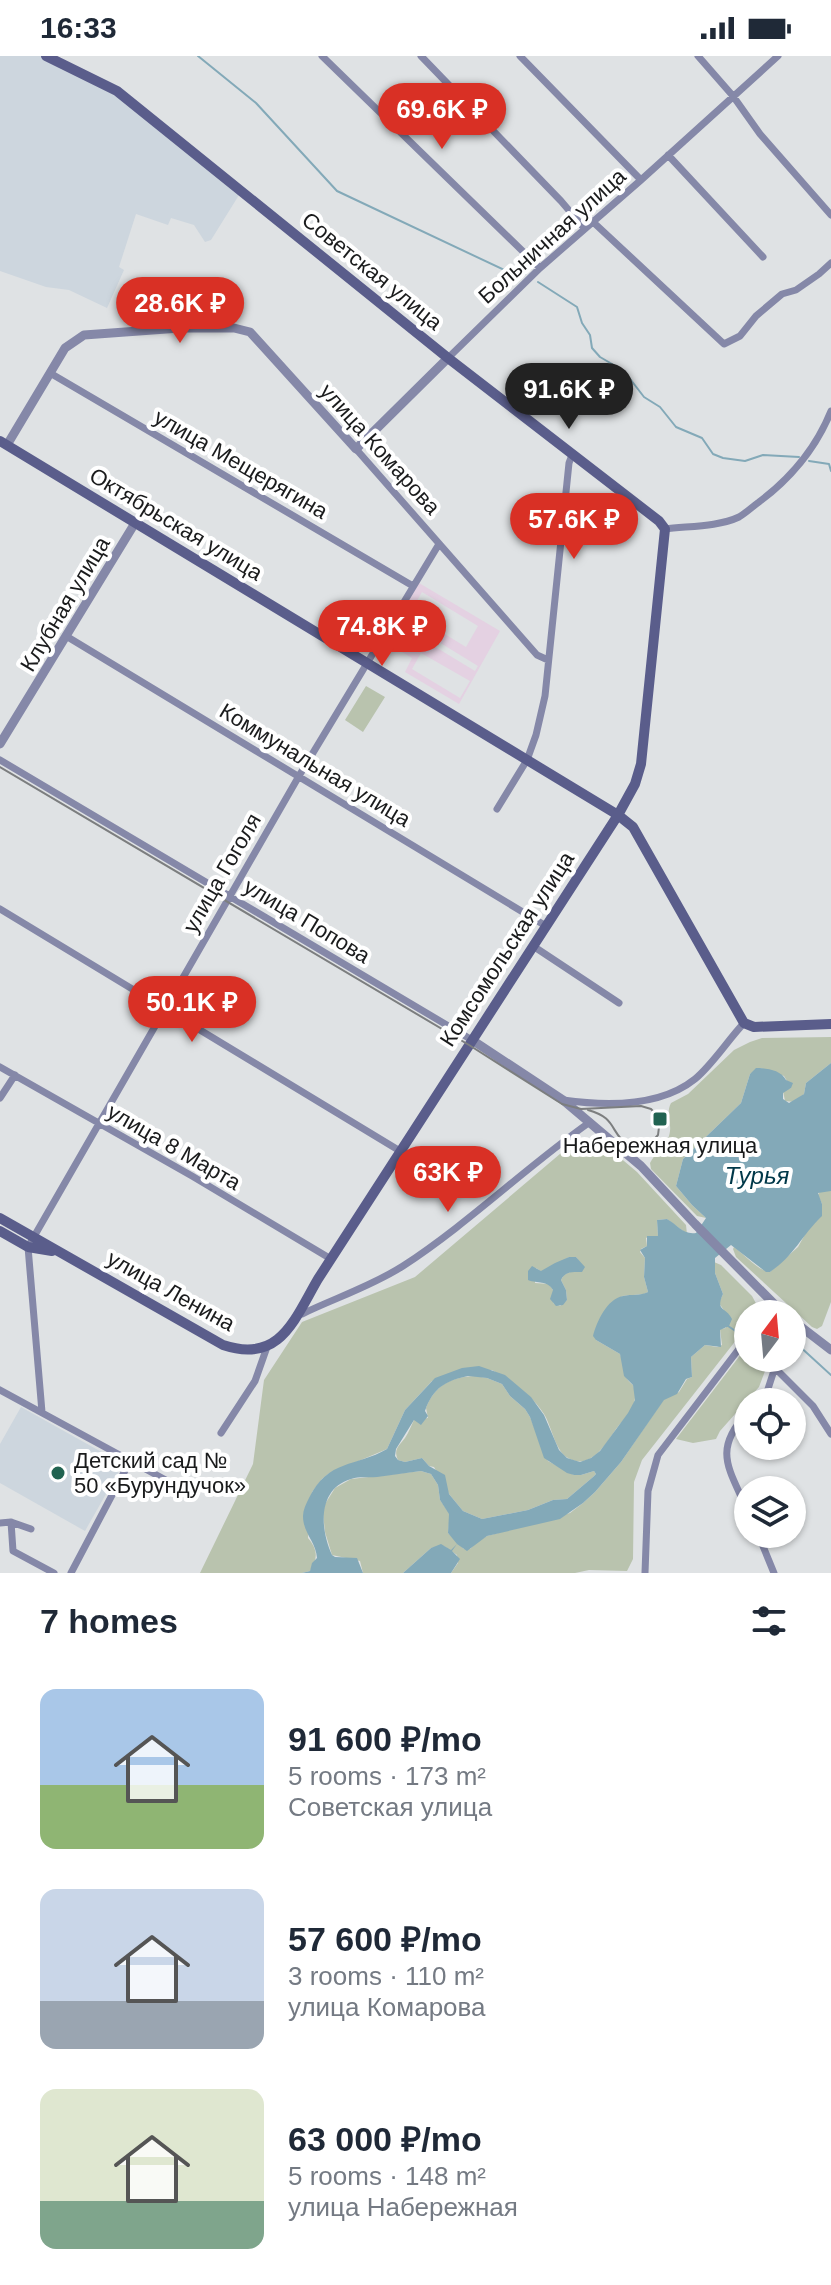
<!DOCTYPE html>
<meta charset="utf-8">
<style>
:root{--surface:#fff;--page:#f2f2f3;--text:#1f2937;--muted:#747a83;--accent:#d93025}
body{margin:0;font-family:Helvetica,sans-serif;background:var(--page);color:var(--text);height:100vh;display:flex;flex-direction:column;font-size:30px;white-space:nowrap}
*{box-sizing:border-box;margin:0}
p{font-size:26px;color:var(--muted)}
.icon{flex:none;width:44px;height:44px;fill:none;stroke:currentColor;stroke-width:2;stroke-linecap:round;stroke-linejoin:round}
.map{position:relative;height:1517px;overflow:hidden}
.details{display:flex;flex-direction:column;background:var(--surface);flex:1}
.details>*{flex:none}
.needle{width:52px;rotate:16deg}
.tools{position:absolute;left:734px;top:1244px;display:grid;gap:16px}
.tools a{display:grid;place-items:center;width:72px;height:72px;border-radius:50%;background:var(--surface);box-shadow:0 2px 6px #0004;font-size:40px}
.price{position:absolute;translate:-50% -68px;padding:0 18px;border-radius:28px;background:var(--accent);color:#fff;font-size:26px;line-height:52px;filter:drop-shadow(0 2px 4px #0008)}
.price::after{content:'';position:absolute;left:50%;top:48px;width:24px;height:18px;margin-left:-12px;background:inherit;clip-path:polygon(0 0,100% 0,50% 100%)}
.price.active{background:#222;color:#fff}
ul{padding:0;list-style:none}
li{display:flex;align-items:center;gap:24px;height:200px;padding:0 40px}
li span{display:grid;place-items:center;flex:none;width:224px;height:160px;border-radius:16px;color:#555}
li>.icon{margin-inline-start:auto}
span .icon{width:96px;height:96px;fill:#fffc;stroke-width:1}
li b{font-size:34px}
h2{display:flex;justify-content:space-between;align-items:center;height:96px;padding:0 40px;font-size:34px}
.status{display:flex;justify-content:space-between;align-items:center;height:56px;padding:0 40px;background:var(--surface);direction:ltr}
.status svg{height:22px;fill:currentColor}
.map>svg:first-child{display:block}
.commercial{fill:#e4d1e2;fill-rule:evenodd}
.built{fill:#cdd6de}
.green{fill:#b9c3ae;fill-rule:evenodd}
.water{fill:#83a9b8;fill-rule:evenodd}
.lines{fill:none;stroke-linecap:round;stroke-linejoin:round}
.stream{stroke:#83a9b8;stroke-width:2}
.minor{stroke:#8588a8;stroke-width:7}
.tertiary{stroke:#8588a8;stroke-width:9}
.secondary{stroke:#5a5d8b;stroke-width:10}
.tram{stroke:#7c7e7f;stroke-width:2}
.poi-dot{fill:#216351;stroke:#fff;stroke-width:3}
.labels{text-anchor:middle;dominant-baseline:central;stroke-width:8;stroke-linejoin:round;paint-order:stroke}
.street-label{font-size:22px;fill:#1a1b1c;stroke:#fff}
.poi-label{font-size:22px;fill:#1a1b1c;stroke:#fff}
.water-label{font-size:24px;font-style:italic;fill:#003849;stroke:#fff}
</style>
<div class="status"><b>16:33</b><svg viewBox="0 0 49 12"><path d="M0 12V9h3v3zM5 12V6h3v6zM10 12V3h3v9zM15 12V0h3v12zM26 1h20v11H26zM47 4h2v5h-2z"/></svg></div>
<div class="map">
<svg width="831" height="1517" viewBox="0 0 831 1517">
<rect width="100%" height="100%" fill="#dfe2e4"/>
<path class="commercial" d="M419 527 500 575 459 648 405 616 412 602 384 585ZM422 536 478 570 466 591 410 557ZM411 569 478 610 475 615 414 578 405 593 394 586 402 572 408 575ZM421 597 470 625 460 642 412 613Z"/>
<path class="built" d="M0 0H46L116 39 239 139 211 184 205 186 194 169 171 162 168 169 136 158 119 211 124 214 107 252 69 234 46 231 0 215Z
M21 1351 123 1408 85 1475 0 1427V1388Z"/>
<path class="green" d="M366 630 385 641 363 676 345 664Z
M831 981V1007L806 1027 804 1038 794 1046 785 1045 783 1035 791 1032 784 1020 760 1012 750 1018 741 1047 683 1103 676 1130 692 1149 706 1162 697 1160 651 1113 650 1107C655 1097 665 1091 669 1080 673 1067 665 1059 671 1047L688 1038 734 994 750 986 762 982Z
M598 1083 637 1116 686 1169 687 1178 667 1163 657 1164 658 1180H650L646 1182 647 1190 641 1193 640 1196 645 1202 644 1221 648 1236 644 1238 622 1240 596 1284 620 1298C625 1310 621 1320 633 1329 635 1335 636 1341 634 1347 631 1357 622 1365 616 1373 606 1388 590 1415 568 1402 555 1395 552 1371 544 1358 531 1338 512 1326 492 1314L432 1325 405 1354 387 1393 328 1418 322 1423 312 1436 308 1482C318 1494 318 1502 310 1515L302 1517H200L253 1408 264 1324 302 1266 415 1221 567 1092C581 1099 587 1091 598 1083ZM569 1201H576L582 1209V1216C573 1215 565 1215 561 1224L566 1234 567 1244 560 1250 553 1247V1234L549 1228 535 1227 536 1212 542 1216 545 1215Z
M820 1135H831V1246L822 1270 817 1273 812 1271 736 1201 733 1193 734 1191C745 1199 757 1214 770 1216L798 1191 822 1148 818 1139Z
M714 1206 721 1209 752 1240 759 1253 757 1258H748V1269L642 1404 634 1426 633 1503 627 1515 589 1514 575 1517H451L458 1507 457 1499 444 1490 431 1492 403 1517H363L360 1505 332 1499 325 1476 323 1457 325 1448 335 1432 351 1423 421 1415 431 1418 438 1429 440 1444 450 1458 448 1477 464 1493H470L478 1485 487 1480 570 1457 583 1447 595 1436 621 1406 664 1343 679 1336 687 1323 692 1321 691 1301 705 1289 717 1291 722 1289 720 1273 726 1272 725 1256 719 1247 723 1238 715 1217Z
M748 1289V1302H770L759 1331 720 1375 716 1383 693 1387 676 1383Z
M475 1320 487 1322 502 1328 510 1340 525 1353 530 1361 548 1405 574 1419H581L594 1415 596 1418 593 1421 567 1443 553 1444 528 1454 482 1463 463 1455 449 1438 434 1411 429 1410 422 1402 405 1406 398 1404C393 1393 399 1390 405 1382 409 1376 411 1370 414 1364L428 1362 426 1352C435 1329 451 1321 475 1320Z"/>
<path class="water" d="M831 1007V1135L818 1137 822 1148V1160C801 1180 795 1199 770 1216H766L731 1189 715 1202V1217L723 1238C715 1256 726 1250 732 1263L729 1270 720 1274 721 1291 705 1289 691 1301 692 1321 686 1323 677 1338 664 1344 621 1406 595 1436 583 1447 560 1463 487 1480 467 1495 457 1488 452 1495 460 1503 451 1517H403L431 1492 441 1488 451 1494 457 1488 448 1477 449 1458 440 1444 438 1429 431 1418 421 1415C406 1417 392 1419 377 1421 368 1422 360 1420 351 1423 317 1433 320 1473 332 1499L335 1501 357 1502 363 1517H302L310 1515 312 1507 317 1502C316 1486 303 1477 303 1460 303 1454 306 1448 309 1442 328 1403 356 1411 387 1393L405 1354 435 1322 462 1312 479 1310 505 1319 531 1341 544 1359 559 1394 567 1402 580 1406 591 1402 600 1395 628 1357 635 1344 633 1329 624 1320 620 1298 596 1284 593 1280C597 1265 607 1243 623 1240 632 1238 640 1240 648 1236L644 1221 645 1202 640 1194 647 1190V1180H658L657 1164 667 1163C678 1169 683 1179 696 1177L706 1162 692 1149 676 1130 683 1103 741 1047 750 1018 756 1012C767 1012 781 1014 786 1024L793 1027 791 1032 783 1037V1043L789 1047 804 1038 806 1027ZM468 1320 487 1322 502 1328 510 1340 525 1353 530 1361 544 1402 567 1417 574 1419H581L594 1415 596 1418 593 1421 567 1443 553 1444 528 1454 482 1463 463 1455 449 1438 445 1419 429 1410 422 1402 405 1406 398 1404 395 1400 396 1393 414 1364 421 1369 428 1360 425 1355C433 1332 445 1325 468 1320Z
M569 1201H576L585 1211 582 1216C573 1216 565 1215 561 1224L566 1234 567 1244 563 1249 556 1250 550 1243 553 1234C547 1224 538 1228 528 1224V1215L532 1210 541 1215 555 1207Z"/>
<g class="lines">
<path class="stream" d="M198 0 256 47 337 135 517 220 526 217
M538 226 577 251 582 267 590 279 592 292 600 301 624 315 644 341 660 351 676 371 702 382 713 398 723 402 745 405 763 399 799 401
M809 405 829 408 831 415
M728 1270 743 1280
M792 1287 797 1288 831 1319"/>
<path class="minor" d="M322 0 540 212
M421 0 561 145 584 172
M520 0 641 124
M698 0 733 40 760 78 831 159
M668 99 763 201
M592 165 724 288 740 280 756 260 782 238 796 234 819 218 831 207
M448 302 540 212 641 124 778 0
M50 317 413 530
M356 393 537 599 548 604
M665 473C688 470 718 471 739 461 746 457 752 451 759 446 791 422 816 392 831 355
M66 580 546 870
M0 704 472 984
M497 753 527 704 536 679 545 640 569 407 572 399
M0 853 400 1095
M533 890 619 947
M0 1011 192 1120 331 1203
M0 1042 15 1019
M563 1044C605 1050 660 1051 695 1023 712 1009 728 984 744 967
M298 1257 302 1258C335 1242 372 1230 403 1210 469 1167 526 1111 590 1066
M763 1258 770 1245
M776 1313 813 1350 831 1378
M0 1334 186 1435
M757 1346 767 1336 778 1302
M42 1356 28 1191 299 720 439 488
M748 1356C711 1395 730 1413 748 1456
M221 1377 255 1325 267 1291
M11 1466 13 1495 54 1517
M0 1467 11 1466 31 1473
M758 1478 774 1517
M71 1517 130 1405
M645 1517 648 1435 658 1399 748 1281"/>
<path class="tertiary" d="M7 389 65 292 84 279 180 272H234L250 276 356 393 448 302
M0 688 135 467
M472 984 563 1044 641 1110 695 1168 784 1258
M792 1264 831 1294"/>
<path class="secondary" d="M0 385 618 759 633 771 744 967 754 971 831 968
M0 1162 223 1289C280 1308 294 1264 318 1223L618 759 635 728 641 708 665 473 659 465 448 302 117 35 46 0
M0 1175 28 1191 52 1195"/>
<path class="tram" d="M0 711 469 989 562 1048 581 1053 641 1050 651 1053 660 1063 658 1079 649 1089 630 1091C609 1077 618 1062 588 1054"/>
</g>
<g class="poi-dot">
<rect x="652" y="1055" width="16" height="16" rx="4"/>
<circle cx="58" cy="1417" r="8"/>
</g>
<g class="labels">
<g class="street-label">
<text transform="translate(552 180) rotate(-42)">Больничная улица</text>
<text transform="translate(372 215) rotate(39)">Советская улица</text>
<text transform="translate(380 393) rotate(48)">улица Комарова</text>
<text transform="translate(241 408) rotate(30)">улица Мещерягина</text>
<text transform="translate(176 468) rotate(31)">Октябрьская улица</text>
<text transform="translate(65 548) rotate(-59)">Клубная улица</text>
<text transform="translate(315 709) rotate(31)">Коммунальная улица</text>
<text transform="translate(222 817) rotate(-60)">улица Гоголя</text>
<text transform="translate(307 865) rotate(31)">улица Попова</text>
<text transform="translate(507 893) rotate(-57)">Комсомольская улица</text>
<text transform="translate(174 1091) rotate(30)">улица 8 Марта</text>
<text transform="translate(171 1235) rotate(29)">улица Ленина</text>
</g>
<g class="poi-label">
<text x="660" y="1089">Набережная улица</text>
<text x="74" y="1404" text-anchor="start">Детский сад №<tspan x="74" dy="25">50 «Бурундучок»</tspan></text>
</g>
<g class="water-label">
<text x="757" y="1119">Турья</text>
</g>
</g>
</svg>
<div class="tools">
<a><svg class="needle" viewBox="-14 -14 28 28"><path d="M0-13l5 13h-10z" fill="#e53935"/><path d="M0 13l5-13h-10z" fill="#747a83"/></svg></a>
<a><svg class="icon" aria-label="locate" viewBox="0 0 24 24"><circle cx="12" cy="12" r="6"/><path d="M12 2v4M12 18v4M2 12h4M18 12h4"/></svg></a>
<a><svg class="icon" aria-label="layers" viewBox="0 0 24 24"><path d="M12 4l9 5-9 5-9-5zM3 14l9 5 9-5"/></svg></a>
</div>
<b class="price" style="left:442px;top:95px">69.6K ₽</b>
<b class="price" style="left:180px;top:289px">28.6K ₽</b>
<b class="price active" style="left:569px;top:375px">91.6K ₽</b>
<b class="price" style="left:574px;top:505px">57.6K ₽</b>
<b class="price" style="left:382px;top:612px">74.8K ₽</b>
<b class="price" style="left:192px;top:988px">50.1K ₽</b>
<b class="price" style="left:448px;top:1158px">63K ₽</b>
</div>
<section class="details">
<h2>7 homes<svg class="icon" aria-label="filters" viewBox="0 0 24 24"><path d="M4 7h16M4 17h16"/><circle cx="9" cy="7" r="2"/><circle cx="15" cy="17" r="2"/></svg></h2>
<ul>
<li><span style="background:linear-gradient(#a9c7e8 60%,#8fb573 0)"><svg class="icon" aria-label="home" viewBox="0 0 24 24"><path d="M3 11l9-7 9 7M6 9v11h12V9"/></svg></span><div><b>91 600 ₽/mo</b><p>5 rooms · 173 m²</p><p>Советская улица</p></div></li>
<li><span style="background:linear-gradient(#c9d6e8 70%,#9aa5b1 0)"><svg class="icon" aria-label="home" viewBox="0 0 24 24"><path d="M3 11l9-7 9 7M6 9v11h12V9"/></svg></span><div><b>57 600 ₽/mo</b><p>3 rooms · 110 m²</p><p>улица Комарова</p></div></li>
<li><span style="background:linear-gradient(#dfe7d0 70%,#7fa58c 0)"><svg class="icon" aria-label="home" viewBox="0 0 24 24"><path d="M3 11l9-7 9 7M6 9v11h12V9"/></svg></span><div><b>63 000 ₽/mo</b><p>5 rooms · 148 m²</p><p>улица Набережная</p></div></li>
</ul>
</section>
